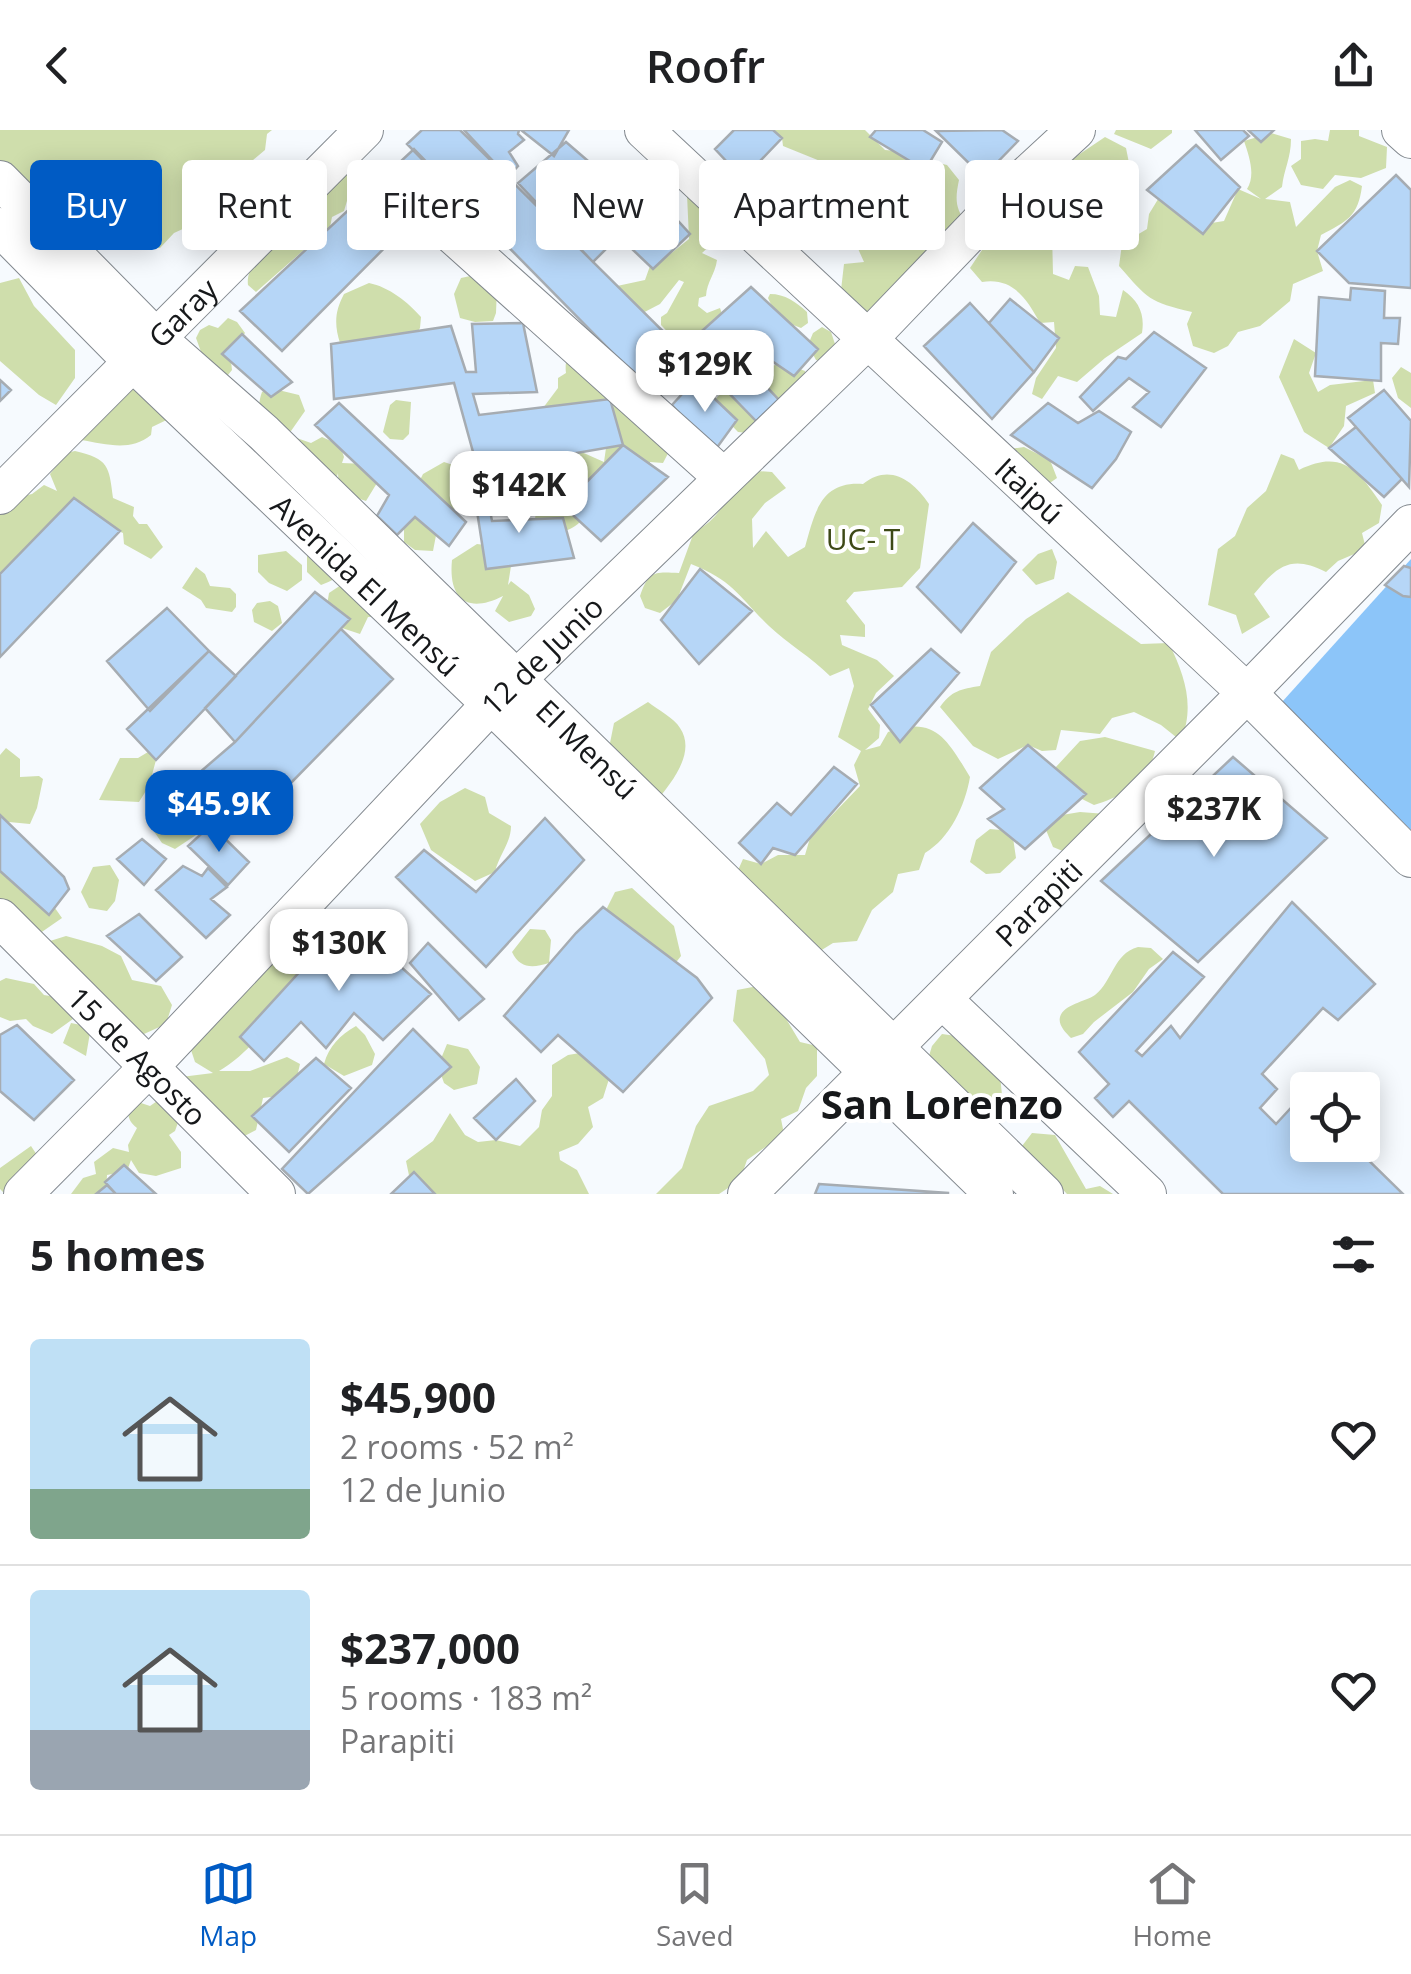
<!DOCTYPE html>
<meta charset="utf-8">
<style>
:root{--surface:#fff;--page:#f2f2f2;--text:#202124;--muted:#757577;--line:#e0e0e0;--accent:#005bc4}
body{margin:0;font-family:"Open Sans",sans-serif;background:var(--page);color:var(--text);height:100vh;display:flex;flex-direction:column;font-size:38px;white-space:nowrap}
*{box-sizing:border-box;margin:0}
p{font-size:32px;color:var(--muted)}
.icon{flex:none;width:55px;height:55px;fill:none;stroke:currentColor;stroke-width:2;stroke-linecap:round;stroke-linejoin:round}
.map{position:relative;height:1064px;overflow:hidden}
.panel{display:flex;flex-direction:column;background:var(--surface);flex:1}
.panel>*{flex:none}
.top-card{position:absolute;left:30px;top:30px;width:1352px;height:90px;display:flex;gap:20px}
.controls{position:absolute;left:1290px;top:942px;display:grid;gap:20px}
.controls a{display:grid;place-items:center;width:90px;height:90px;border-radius:10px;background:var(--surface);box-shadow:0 5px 25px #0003;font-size:50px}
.price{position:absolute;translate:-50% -85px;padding:0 22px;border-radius:20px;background:#fff;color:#222;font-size:32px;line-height:65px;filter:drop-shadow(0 2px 5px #0008)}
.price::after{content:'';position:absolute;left:50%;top:60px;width:30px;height:22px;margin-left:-15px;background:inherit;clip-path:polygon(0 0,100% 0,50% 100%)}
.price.active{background:var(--accent);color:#fff}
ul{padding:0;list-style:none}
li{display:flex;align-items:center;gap:30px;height:250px;padding:0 30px}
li+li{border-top:2px solid var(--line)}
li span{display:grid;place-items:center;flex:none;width:280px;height:200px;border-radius:10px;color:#555}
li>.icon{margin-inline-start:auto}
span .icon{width:120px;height:120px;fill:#fffc;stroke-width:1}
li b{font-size:42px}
h2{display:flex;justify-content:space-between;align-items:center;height:120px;padding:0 30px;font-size:42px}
.tag{padding:0 35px;border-radius:10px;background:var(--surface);box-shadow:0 5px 25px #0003;font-size:35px;line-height:90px}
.tag.active{background:var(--accent);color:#fff}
header{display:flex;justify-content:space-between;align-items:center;height:130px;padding:0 30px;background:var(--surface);font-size:45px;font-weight:600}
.dock{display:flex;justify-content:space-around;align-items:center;height:140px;border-top:2px solid var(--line);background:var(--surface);font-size:28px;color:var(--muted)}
.dock a{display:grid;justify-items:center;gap:5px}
.dock .active{color:var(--accent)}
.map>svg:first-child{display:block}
.green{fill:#cfdeac}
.water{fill:#8cc5f9}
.building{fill:#b6d6f7;stroke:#a6acb2;stroke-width:2.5}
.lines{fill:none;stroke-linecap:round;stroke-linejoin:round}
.minor-casing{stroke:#83898f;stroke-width:40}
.minor{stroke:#fff;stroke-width:38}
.labels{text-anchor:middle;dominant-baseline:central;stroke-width:8;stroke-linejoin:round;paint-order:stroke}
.street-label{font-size:30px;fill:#16181a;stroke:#fff}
.park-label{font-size:30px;fill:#3d4916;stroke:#fff}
.district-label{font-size:40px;font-weight:bold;fill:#16181a;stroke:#fff}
</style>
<header><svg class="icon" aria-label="back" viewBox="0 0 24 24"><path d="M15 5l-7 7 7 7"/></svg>Roofr<svg class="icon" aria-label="share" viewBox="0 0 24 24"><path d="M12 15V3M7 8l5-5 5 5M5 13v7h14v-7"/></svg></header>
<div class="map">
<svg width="1411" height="1064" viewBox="0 0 1411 1064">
<rect width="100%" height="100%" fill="#f6fafe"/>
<path class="green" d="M0 0H272L267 4 265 20 227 52 218 83 174 103 160 118 121 112 59 70 10 75 0 96Z
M772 0H865L885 20C899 20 912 33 927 38L934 32 947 35 959 50C955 69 955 78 967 94L920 126 915 148 869 186 841 160 844 134 864 132 855 112 836 117 833 110 785 99 772 106 756 93 760 74 778 73 803 46 851 62 872 52 783 16 782 8Z
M1116 0H1172V3L1151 19 1114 4Z
M1330 0H1359V6L1387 17 1386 38 1361 48 1335 45 1323 59 1301 55 1291 36 1301 29V11L1315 9 1328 11Z
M1271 3 1291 9C1291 28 1284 39 1282 57L1265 69 1290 72 1296 97 1335 57 1350 50 1362 56C1358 87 1347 91 1321 105L1317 121 1323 141 1293 154 1290 171 1260 196 1238 202 1228 216 1214 223 1193 216 1187 194 1192 182C1149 172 1148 169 1119 136L1122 114 1147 99 1149 84 1160 66 1199 95 1224 91 1238 59 1261 69 1247 59C1256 45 1249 26 1244 11Z
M1105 7 1126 18 1133 53 1115 70V89L1105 101 1094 95 1091 73 1071 85 1053 86 1038 73 1041 63 1055 55 1056 40Z
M352 40 360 55 349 64 344 81 332 87 330 97 256 162 248 155C245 134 272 114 285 99L293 102 300 95 303 84Z
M687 64 708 77 703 83 713 113 702 123 717 130C715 145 707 151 706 166L699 168 698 176 707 183 720 178 724 190 711 206H693L687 212 676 211 661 195V187L667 183 684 152 679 150 660 174 635 187 612 168 617 156 645 150 650 136 659 133 689 109Z
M1019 83 1052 102 1053 144 1069 150 1075 136 1088 137 1099 166 1100 185 1116 187 1123 160C1139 171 1145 184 1142 203L1105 228 1077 252 1058 246 1042 269 1032 264 1036 248 1056 218 1054 192 1040 193C1027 169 1013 147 982 152L970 138 988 111V91Z
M475 145 497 157 496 183 493 191 475 192 460 188 454 164 461 148Z
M19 148 34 176 75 220V248L56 275 39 265 0 231V153Z
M369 153C389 157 408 172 421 187L420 198 407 219 340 213C334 194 335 181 344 164Z
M770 164C785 164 796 172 807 182L808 193 801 198 778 189 768 168Z
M228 188 237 192 245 203 230 223 232 240 228 245 217 247 208 241 196 208 200 200 209 195 218 198Z
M595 196 676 308 663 333 650 332V344C620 355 587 377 558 355L556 338 560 326 577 320 604 332 607 311 543 278 558 258V248L566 243C563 222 580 207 595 196Z
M822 197 831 202 837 220 822 232 816 230 808 215 813 203Z
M1294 209 1316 223 1309 243 1318 262 1330 255 1373 250 1375 263 1346 276 1344 296 1329 318 1304 302 1279 247Z
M784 233 805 241 807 254 787 276C771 264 757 262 763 238Z
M1401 237 1411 243V278L1398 268 1392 248Z
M120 248 179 284 152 297 151 305C130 322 106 314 81 310Z
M270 258 299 265 305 281 291 301 271 299C261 286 256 278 262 262Z
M735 259 759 276 757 304 738 302 713 276C716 264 723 262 735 259Z
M396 270 411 272 409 304 403 310 390 309 383 302 390 275Z
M291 306 311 313 322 307 340 315 344 327 342 333 366 334 377 353 366 371 339 362 338 343 336 350 316 363 317 390 339 389 359 411C354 433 342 448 321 455L307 442V419L251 372 245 355 248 329Z
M1024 317 1050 330 1057 348 1044 357 1003 320Z
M75 321C109 329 109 336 113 368L134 377 133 386 139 394H147L163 417 151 429 124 414 123 403 67 378 55 387V399L0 448V371L32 364 44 355 57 361 50 344 66 323Z
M1281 324 1294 329 1299 340C1342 319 1358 340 1382 375L1379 393 1362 403 1366 419 1338 431 1326 442C1291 424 1277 436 1254 464L1270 487 1242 504 1236 485 1208 475 1218 419 1235 406 1247 378 1266 361Z
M444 332 462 338 466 354 458 378 436 382 420 350 423 344Z
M757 341 772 342 786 358 765 373 752 389 753 418 766 401 788 427 805 417C815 383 820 351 863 354 889 333 913 350 929 374L920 438 902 457 854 462 846 471 865 495V507L840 505 842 515 877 530 894 546 876 563 868 579 880 595 879 608 865 620 880 616 888 602C935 585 947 609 970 647 965 676 950 708 925 723L919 740 898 744 893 762 872 780 857 811 833 813 804 831 732 754 743 729 761 734 778 725H805L810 708 860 656 854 635 861 621 838 607 854 556 849 538 830 546C811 527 788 514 769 496 738 466 734 451 691 434L677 470 660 483 645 478 640 466C649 440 655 442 679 443L694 402C712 393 725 378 729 358Z
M556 359 580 368V392C564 407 553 401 535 389 537 373 540 366 556 359Z
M415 387 438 395 433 421 415 420 404 412V397Z
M477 414 493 416 511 436 508 455 511 451 529 465 535 479 531 486 509 492 495 481 503 466C468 484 448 470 452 430Z
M363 419 382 487H368L360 504 342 498 326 481 329 463 341 455Z
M1052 419 1057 432 1054 449 1036 455 1022 440 1038 424Z
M286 421 302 435V450L287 461 269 453 258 442V425Z
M196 437 205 444 210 456 230 458 236 464V477L232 482 206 478 201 470 182 458Z
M1068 462 1141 514 1169 513C1185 547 1195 575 1181 611L1161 595 1134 582 1112 588 1100 604 1061 600 1056 620 1042 621 1028 615 998 629 973 616 940 577C951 561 961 559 980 556L991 522 1026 489Z
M270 471 278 476 282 493 272 501 254 492 252 480 257 473Z
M648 572C658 580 674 588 680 598 697 623 670 654 656 672L607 628 614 593Z
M1105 607 1155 621C1148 653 1123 666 1094 675L1062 659 1055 638 1080 611Z
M6 618 20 629V647L39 646 43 649 37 678 30 694 9 692 0 696V625Z
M148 622 156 630 149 656 139 672 99 670 120 628H138Z
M177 647 199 659 195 669 213 675 211 695 175 719 162 713 153 700 171 684 180 688 185 684 172 662Z
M465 658 485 667 489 683 511 696C511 713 499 725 495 742L475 751 431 720 420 694 440 672Z
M1080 682 1106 684 1070 724 1053 717 1046 700 1056 686Z
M990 699 1012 701 1016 728 1000 743 986 744 970 732 976 710Z
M0 725 50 771 62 788 36 806 0 788Z
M110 735 119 750 115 771 107 781 89 778 81 762 93 737Z
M632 758 674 796 681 826 666 845 601 790 615 762Z
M530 799 545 800 551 810 549 833C533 838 520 839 512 822Z
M66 806 102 816 121 826 132 850 161 856 172 875 166 894 144 904 124 909 51 839 50 811Z
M1138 817 1151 818 1163 829 1149 839 1133 862 1094 892 1083 904 1071 908C1065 902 1058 895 1060 887 1064 874 1085 872 1095 865 1113 851 1113 824 1138 817Z
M286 818 307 834C282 873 260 917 219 941H250L287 927 300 934 296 951 287 965 263 968 256 1000 233 1012 181 947 213 943 195 932 184 899Z
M6 848 34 854 44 865 62 868 73 889 52 904 33 896 26 889 10 891 0 887V851Z
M758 856 776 872 800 912 817 916V946L806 958 798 981 781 989 784 1004 747 1030 740 1050 719 1064H656L682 1038 696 996 709 976 753 961 769 945 765 929 733 891 737 860Z
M71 893 91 897 86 926 63 913Z
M356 896 365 905 375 924 372 935 344 946 324 934C329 916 340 905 356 896Z
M942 904 956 906 998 925 1003 975 982 988 923 946 932 916Z
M447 914 468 919 480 937 477 954 454 960 444 953 438 936Z
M586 922 609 949 603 968 588 977 593 997 578 1014 559 1022 560 1030 577 1040 589 1064H423L411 1055 406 1031 433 1011 450 983 465 1005 478 1012 496 1010 520 1016 539 997 542 980 552 966V935L568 925Z
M163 967 180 987 175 1001 169 1005 181 1022V1038L156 1046 139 1043 131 1030 127 1041 107 1045 106 1064H71L83 1048 96 1044 94 1032 113 1018 129 1022 128 1015 137 998C127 990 126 982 132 970L150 976Z
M1032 1003 1055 1005 1086 1059 1100 1056 1113 1064H1067L1049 1045 1024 1037 1022 1016Z
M31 1016 37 1025 15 1044 21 1061 5 1064 0 1059V1038Z"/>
<path class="water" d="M1411 429V700L1282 572Z"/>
<path class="building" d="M422 0H460L693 231 657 268 407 14Z
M464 0H519L518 4 524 10 509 22 518 36 508 47Z
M521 0H569L554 26Z
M734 0H773L782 8 743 49 715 19Z
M876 0H923L942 12 925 40 870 7Z
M1002 0 1018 11 983 47 936 1Z
M1195 0H1243L1249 6 1221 30Z
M1248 0H1274L1261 12Z
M566 12 645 80 593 132 518 53Z
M1196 15 1240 57 1203 104 1147 60Z
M414 19 448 54 282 221 240 181Z
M635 33 664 58 645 80 614 49Z
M1396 45 1411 60V158L1349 153 1317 121Z
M660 71 690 104 653 139 632 119 646 105 635 95Z
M751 157 818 219 794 246 766 227 750 239 779 270 757 292 684 217Z
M1351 158 1385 161 1384 188H1400L1398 214 1381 213V251L1315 246 1319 167 1350 170Z
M1010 169 1059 208 1034 242 989 193Z
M970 173 1034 242 992 289 924 216Z
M523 193 537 262 473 264 479 285 610 269 623 315 478 340 454 253 334 269 331 214 451 196 466 242H476L472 194Z
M1154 202 1206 238 1161 297 1133 277 1149 262 1129 248 1093 281 1080 267 1118 227 1126 229Z
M242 204 292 252 271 267 222 224Z
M0 250 11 260 0 271Z
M695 250 737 290 713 323 672 275Z
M1384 260 1411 291 1409 357 1348 288Z
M339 273 466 392 449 416 415 387 397 405 377 386 389 365 315 295Z
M1048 273 1078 293 1099 281 1131 302 1116 329 1092 358 1011 305Z
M1356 297 1402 349 1384 367 1329 318Z
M623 315 668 347 601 411 563 376Z
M483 344 492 391 563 388 574 428 486 439 472 349Z
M74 368 120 401 0 527V444Z
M973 393 1016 432 961 502 917 457Z
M1404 436 1411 438V467L1403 466 1385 455Z
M700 439 752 481 699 534 661 490Z
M315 462 350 489 235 612 205 578Z
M167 478 209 521 150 581 107 531Z
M341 499 393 549 285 659 243 696 192 649 235 612Z
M931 519 959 543 900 612 871 575Z
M209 521 236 546 156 630 127 599Z
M1028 615 1086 664 1025 719 988 689 1004 679 980 658Z
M1233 627 1327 708 1198 832 1101 751Z
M834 637 857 654 795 725 773 718 761 734 739 713 777 673 791 685Z
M0 685 64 747 69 759 49 785 0 741Z
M545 688 584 730 486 837 396 747 424 720 476 762Z
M211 695 249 732 228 755 188 716Z
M142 709 166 729 144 755 117 729Z
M183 736 202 746 208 738 227 757 211 769 230 785 206 808 156 760Z
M1292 772 1375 854 1338 890 1323 878 1262 944 1277 959 1260 978 1276 994 1302 966 1308 971V1015H1353L1403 1064H1223L1129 971 1113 987 1095 968 1109 954 1079 922 1173 822 1204 847 1136 921 1142 926 1171 896 1180 908Z
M603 777 697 848 712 868 623 962 558 905 541 922 504 886 576 803Z
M139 784 182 827 156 851 107 806Z
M348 789 431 864 383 910 354 883 326 918 301 892 264 931 240 907Z
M428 813 484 869 459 890 410 833Z
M17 895 74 950 34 990 0 961V905Z
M413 899 451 937 308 1064 282 1039Z
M316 928 351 958 289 1022 252 986Z
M516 949 535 971 496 1010 474 988Z
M124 1035 156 1064H116L105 1052Z
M414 1042 435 1064H391Z
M819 1054 948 1063V1064H815Z
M107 1055 116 1064H96Z"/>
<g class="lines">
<defs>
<g id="minor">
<path id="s1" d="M644 0 1247 563 1411 728"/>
<path d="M1401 0 1411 9"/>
<path id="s2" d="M0 50 156 208 264 303 1044 1064"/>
<path d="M442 95 724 348"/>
<path id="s3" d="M0 97 133 232 491 574 994 1064"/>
<path id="s4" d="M0 365 364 0"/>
<path id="s5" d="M0 788 276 1064"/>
<path d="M942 869 1147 1064"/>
<path id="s6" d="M23 1064 149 937 491 574 868 209 1010 61 1076 0"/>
<path id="s7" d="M747 1064 1247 563 1411 394"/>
</g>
</defs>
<use href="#minor" class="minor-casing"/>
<use href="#minor" class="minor"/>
</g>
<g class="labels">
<g class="street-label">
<text stroke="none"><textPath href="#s4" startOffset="258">Garay</textPath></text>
<text stroke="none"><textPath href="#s1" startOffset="528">Itaipú</textPath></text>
<text stroke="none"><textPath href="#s3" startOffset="512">Avenida El Mensú</textPath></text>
<text stroke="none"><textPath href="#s6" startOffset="748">12 de Junio</textPath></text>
<text stroke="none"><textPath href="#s2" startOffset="818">El Mensú</textPath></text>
<text stroke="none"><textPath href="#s7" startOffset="412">Parapiti</textPath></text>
<text stroke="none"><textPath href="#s5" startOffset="195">15 de Agosto</textPath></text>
</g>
<g class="park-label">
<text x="863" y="408">UC- T</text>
</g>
<g class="district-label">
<text x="942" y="973">San Lorenzo</text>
</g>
</g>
</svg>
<div class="controls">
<a><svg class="icon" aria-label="locate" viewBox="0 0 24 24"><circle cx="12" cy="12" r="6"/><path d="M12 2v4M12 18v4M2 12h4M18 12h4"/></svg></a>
</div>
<b class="price" style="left:705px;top:285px">$129K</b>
<b class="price" style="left:519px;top:406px">$142K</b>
<b class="price active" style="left:219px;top:725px">$45.9K</b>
<b class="price" style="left:1214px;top:730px">$237K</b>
<b class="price" style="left:339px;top:864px">$130K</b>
<div class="top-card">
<a class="tag active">Buy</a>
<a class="tag">Rent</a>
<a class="tag">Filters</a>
<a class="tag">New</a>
<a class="tag">Apartment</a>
<a class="tag">House</a>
</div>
</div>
<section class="panel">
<h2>5 homes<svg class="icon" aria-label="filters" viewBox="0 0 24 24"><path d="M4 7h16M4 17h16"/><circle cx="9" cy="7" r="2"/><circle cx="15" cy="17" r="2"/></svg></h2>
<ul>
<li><span style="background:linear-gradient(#bfe0f5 75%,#7fa58c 0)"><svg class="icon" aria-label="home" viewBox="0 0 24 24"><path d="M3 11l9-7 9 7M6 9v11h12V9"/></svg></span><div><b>$45,900</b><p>2 rooms · 52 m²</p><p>12 de Junio</p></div><svg class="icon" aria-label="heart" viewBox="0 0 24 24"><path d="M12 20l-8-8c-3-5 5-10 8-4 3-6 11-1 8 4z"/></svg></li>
<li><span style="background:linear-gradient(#bfe0f5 70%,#9aa5b1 0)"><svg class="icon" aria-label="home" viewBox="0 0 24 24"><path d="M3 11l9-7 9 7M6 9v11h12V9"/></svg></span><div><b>$237,000</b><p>5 rooms · 183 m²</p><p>Parapiti</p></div><svg class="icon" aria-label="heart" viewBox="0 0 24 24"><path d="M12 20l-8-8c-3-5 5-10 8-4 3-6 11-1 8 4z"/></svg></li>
</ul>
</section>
<nav class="dock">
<a class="active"><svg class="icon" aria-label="map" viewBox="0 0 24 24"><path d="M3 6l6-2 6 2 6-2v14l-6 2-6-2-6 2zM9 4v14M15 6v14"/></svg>Map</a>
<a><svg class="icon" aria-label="saved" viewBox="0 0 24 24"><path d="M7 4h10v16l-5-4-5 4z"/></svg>Saved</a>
<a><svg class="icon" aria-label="home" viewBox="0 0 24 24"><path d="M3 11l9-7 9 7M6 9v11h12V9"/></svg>Home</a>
</nav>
